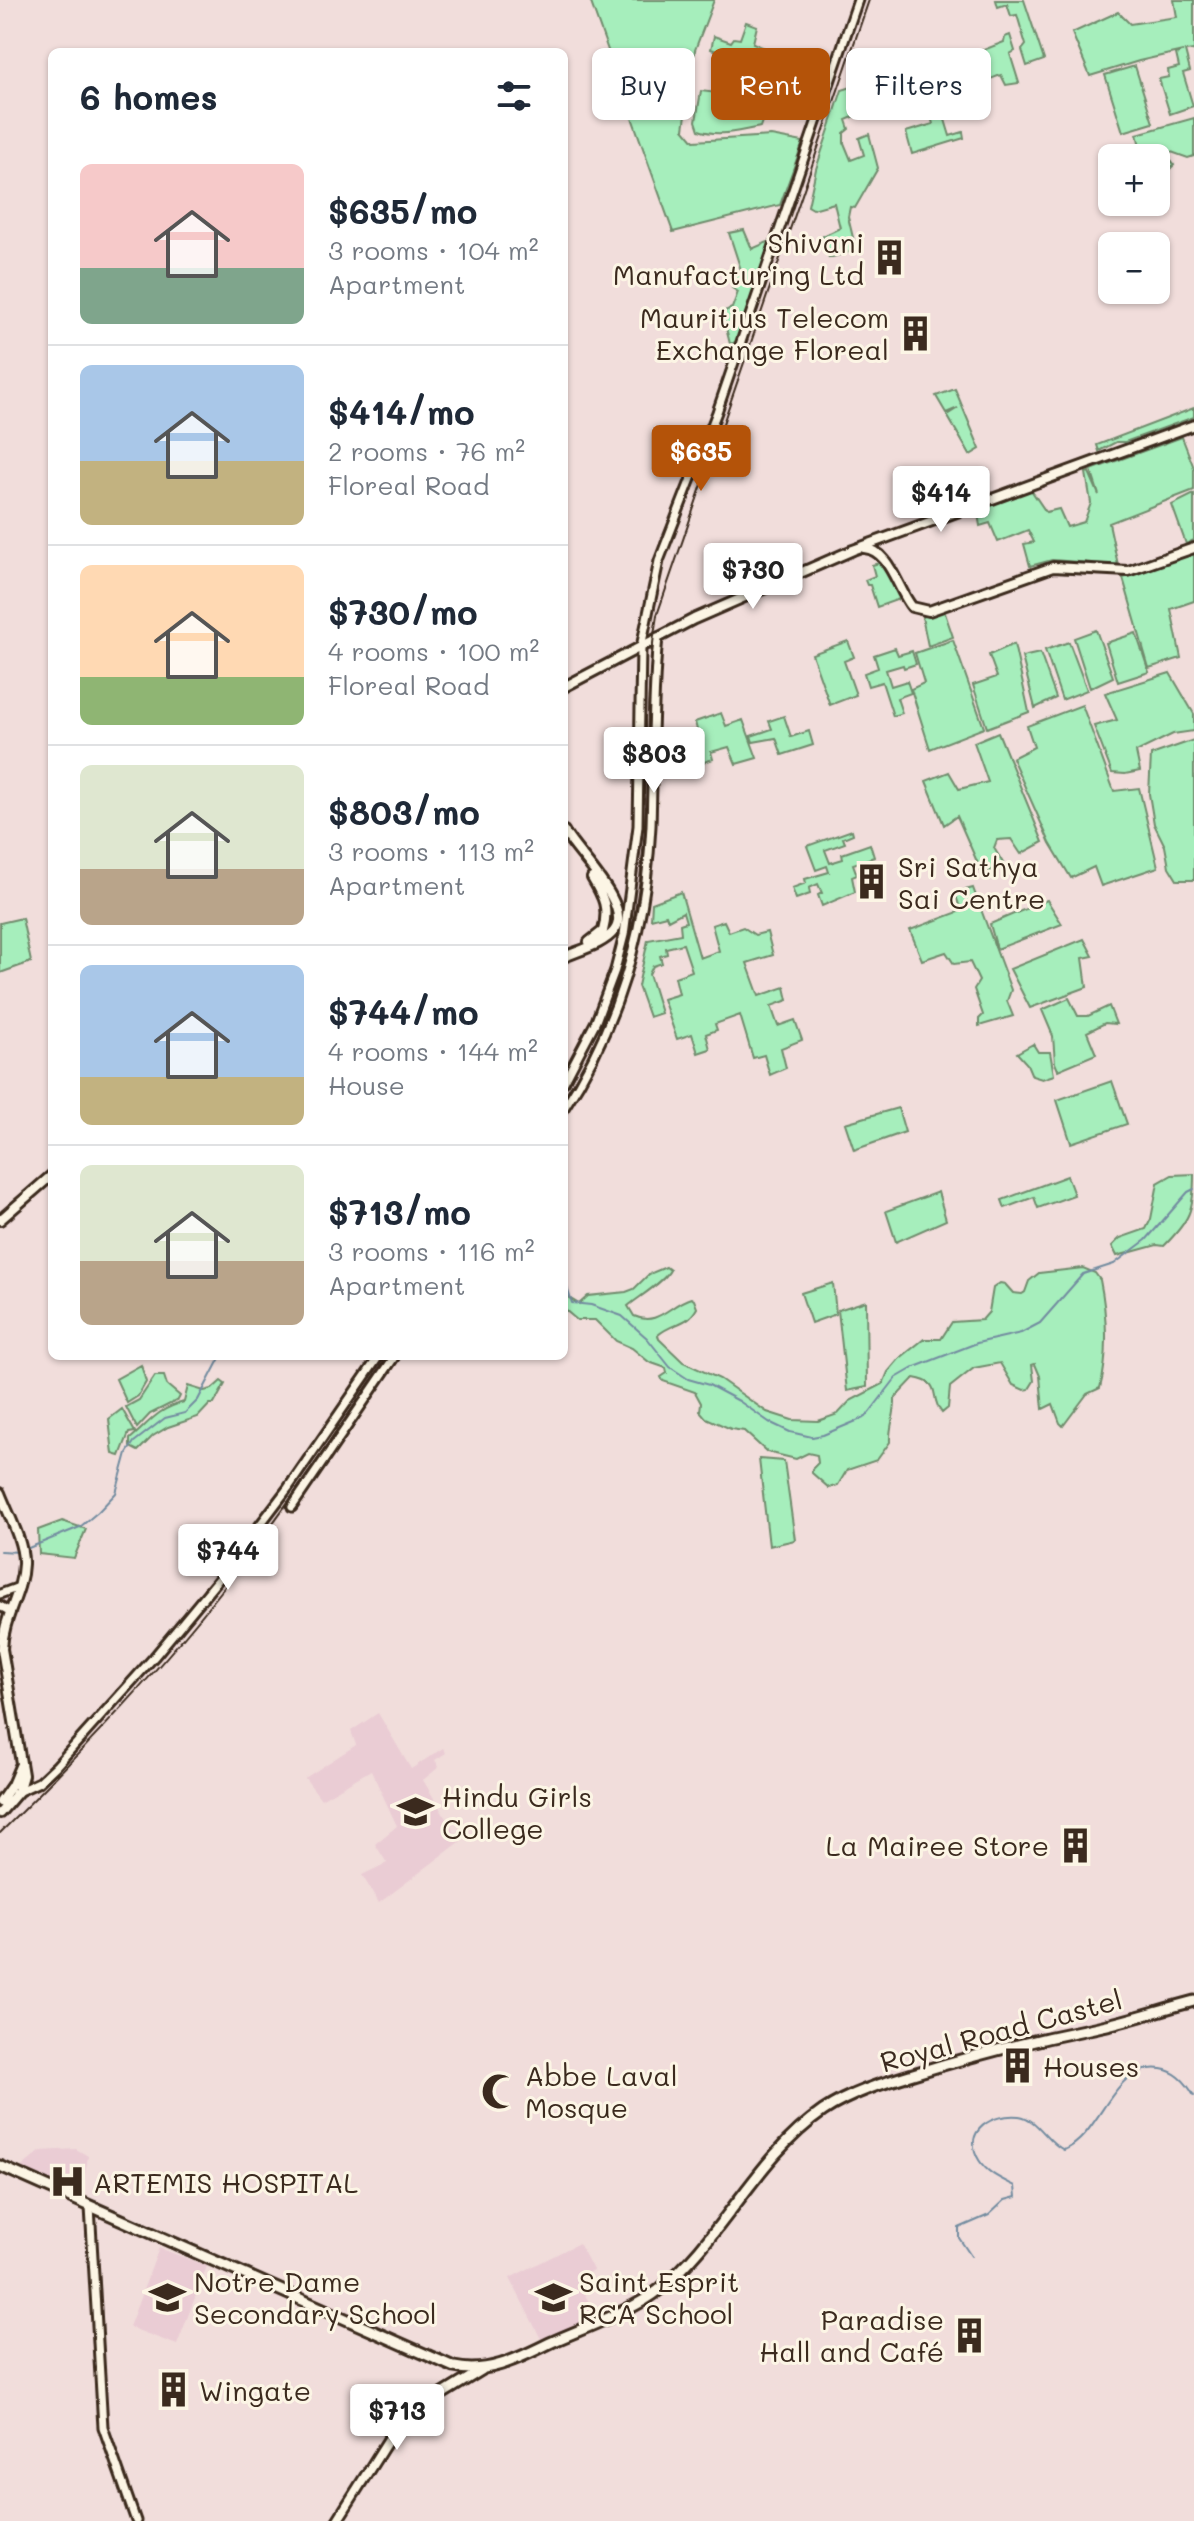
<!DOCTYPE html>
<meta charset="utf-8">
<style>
:root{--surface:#fff;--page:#f2f2f3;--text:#1f2937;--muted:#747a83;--line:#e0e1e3;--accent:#b45309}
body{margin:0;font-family:Mali,sans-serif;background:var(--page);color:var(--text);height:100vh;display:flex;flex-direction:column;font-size:30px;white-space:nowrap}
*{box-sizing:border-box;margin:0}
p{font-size:26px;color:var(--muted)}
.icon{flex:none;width:44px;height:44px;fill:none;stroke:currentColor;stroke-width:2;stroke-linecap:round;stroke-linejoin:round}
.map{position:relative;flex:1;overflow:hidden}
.drawer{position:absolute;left:48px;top:48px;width:520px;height:1312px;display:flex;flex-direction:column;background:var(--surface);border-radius:12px;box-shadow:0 2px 6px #0004}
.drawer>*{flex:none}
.banner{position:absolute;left:592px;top:48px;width:482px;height:72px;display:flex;gap:16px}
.tools{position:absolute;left:1098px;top:144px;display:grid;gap:16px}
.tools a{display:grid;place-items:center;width:72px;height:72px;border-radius:12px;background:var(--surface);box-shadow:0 2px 6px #0004;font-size:40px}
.price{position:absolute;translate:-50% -68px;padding:0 18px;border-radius:8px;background:#fff;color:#222;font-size:26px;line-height:52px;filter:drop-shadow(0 2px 4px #0008)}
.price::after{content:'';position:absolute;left:50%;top:48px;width:24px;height:18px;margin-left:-12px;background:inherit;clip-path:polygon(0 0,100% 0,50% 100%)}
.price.current{background:var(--accent);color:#fff}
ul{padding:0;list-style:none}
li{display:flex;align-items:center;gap:24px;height:200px;padding:0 32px}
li+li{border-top:2px solid var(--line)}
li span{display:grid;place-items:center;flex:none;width:224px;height:160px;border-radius:12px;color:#555}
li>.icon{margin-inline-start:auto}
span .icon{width:96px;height:96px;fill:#fffc;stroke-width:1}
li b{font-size:34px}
h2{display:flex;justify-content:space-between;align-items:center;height:96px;padding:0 32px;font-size:34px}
.chip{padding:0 28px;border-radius:12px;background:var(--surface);box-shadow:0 2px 6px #0004;font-size:28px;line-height:72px}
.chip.current{background:var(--accent);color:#fff}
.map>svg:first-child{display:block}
.built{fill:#eaccd4}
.green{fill:#a6eebc;stroke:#708c6d;stroke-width:2}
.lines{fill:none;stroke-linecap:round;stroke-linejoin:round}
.stream{stroke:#738ca0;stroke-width:2}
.tertiary-casing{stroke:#3b2a1e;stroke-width:13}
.secondary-casing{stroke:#3b2a1e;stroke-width:14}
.primary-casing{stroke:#3b2a1e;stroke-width:15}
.tertiary{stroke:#fcf5e5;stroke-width:7}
.secondary{stroke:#fcf5e5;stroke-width:8}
.primary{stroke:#fcf5e5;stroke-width:9}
.tram{stroke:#3b2a1e;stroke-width:2}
.labels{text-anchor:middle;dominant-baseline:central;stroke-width:6;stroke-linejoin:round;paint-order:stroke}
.poi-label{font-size:28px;fill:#3b2a1e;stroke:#fcf5e5;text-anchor:start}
.street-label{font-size:28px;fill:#3b2a1e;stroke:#fcf5e5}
</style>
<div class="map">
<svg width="1194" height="2521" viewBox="0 0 1194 2521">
<rect width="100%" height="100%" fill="#f1dddb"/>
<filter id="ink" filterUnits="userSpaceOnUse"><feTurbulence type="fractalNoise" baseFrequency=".0125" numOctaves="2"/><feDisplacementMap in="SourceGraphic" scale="16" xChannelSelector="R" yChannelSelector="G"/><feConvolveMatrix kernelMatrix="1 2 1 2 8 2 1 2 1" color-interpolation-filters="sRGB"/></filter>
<g filter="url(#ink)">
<path class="built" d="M378 1713 411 1769 443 1748 446 1753 435 1760 439 1767 423 1780 460 1842 379 1903 362 1875 387 1863 375 1844 397 1826 371 1770 321 1799 305 1778 356 1745 351 1731Z
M76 2149 88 2156 82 2194 18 2170 41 2151Z
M579 2243 593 2270 577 2279 596 2316 543 2343 510 2278Z
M159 2248 207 2266 177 2345 129 2327Z"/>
<path class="green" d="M590 0H714L695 50 684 129 694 141 771 136 803 142 780 205 673 232Z
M996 0H1024L1044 60 1027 66 1022 50 1026 45 1017 15 1011 16 1007 4 998 7Z
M1174 0H1194V50L1185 51 1190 71 1183 73 1193 106 1170 114 1159 79 1169 77 1168 70 1179 67 1176 54 1183 51 1139 61 1090 76 1072 33 1118 12 1130 24 1177 17Z
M746 22 757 26 753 43 785 57 760 127C741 131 718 137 699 130L696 121 701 91 717 93 722 76 732 78 736 67 732 65 735 57 711 49 714 36 731 42 734 38 740 39Z
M1010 35 1015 51 1010 54 1019 83 1006 85 1001 75C989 79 984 84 973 76L976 70 969 59 973 54 1004 42 1005 37Z
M1135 66 1153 123 1123 132 1105 75Z
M877 79 882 93 866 99 870 110 846 120 849 129 844 133V143L851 160 864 155 859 138 869 134 878 168 855 208 850 207 848 217 856 250 829 258 823 236 840 228 834 203 813 209 808 206 816 169 842 90Z
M943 113 950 136 963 132 964 138 912 154 906 132 933 124 931 117Z
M1194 118V156L1188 158 1163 149 1174 165 1160 178 1156 174V158L1148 146 1141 150 1137 134Z
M744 230 752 249 770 241 736 342 730 344 722 312 732 308 738 292 732 288 731 277 741 270 729 233Z
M955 389 980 449 970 455 947 415 958 408 946 413 936 396Z
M1194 408V417L1125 442H1116L1099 451 1097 445Z
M1182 437 1194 468V490L1109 523 1118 565 1052 560 1030 566 1024 544 1034 542 1028 530 998 542 990 523 980 526 977 508 1031 490 1046 512 1059 509 1067 527 1084 522 1091 503 1086 473 1089 472 1099 495 1091 470Z
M1194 494V540L1186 544 1172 505Z
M1194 551V601L1171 609 1181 658 1149 668 1123 578Z
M883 562 902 598 877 607 870 585H867L865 580 875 576 872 565Z
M944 610 953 637 928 646 922 617Z
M1096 630 1113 677 1090 688 1074 638Z
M1136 633 1149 672 1118 682 1106 643Z
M953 640 984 728 930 749 911 689 924 683 915 653Z
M848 641 854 657 844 661 856 695 830 705 812 654Z
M1069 642 1087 690 1062 700 1045 650Z
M1014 644 1029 712 987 728 973 685 997 677 989 655Z
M895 648 898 655 912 651 916 664 904 668 903 665 886 670 891 686 907 681 911 693 897 698 902 713 893 716 882 682 868 686 864 673 878 668 874 655Z
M1040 653 1056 698 1035 708 1022 657Z
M1170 673 1194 714V731L1173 734 1136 752 1140 771 1125 774 1112 773 1094 726 1117 720 1105 693Z
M1082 705 1114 791 1139 788 1158 867 1101 886 1094 867 1071 878 1050 843 1012 758 1034 747 1027 726Z
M721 713 726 726 743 720 757 758 736 764 729 747 711 752 713 759 690 767 682 747 689 744V739L695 737 697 730 695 722Z
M784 716 791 737 809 731 813 745 782 755 776 738 753 742 751 736 772 729 769 721Z
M998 732 1043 842 1021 854 1011 839 997 840 994 848 1003 863 993 870 982 873 957 816 944 825 926 781 949 772 959 789 988 782 974 742Z
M1194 740V880H1177L1169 867 1165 846 1154 824 1149 794 1151 755Z
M852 830 853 834 843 838 845 843 825 850 830 863 843 859 842 854 870 844 874 857 853 864 857 875 852 877 855 892 822 906 818 895 822 893 818 884 809 888 810 894 796 899 792 888 806 883 805 879 829 872 827 866 816 870 807 846Z
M973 888 1011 990 1007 1001 1013 1016 979 1026V1019L983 1015 974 989 979 981 970 962 954 964 946 952 922 960 910 930 961 911 955 893Z
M681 892 700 958 719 951 712 925 724 921 729 932 743 927 755 935 767 932 773 955 747 963 759 996 785 987 788 1000 771 1006 778 1026 795 1020 802 1040 781 1048 786 1068 770 1075 764 1055 753 1058 740 1015 715 1024 717 1030 706 1034 710 1049 698 1053 692 1034 677 1039 663 999 679 994 675 977 692 971 683 944 666 948 667 954 660 956 662 963 653 966 649 974 661 1013 649 1017 638 986 648 940 681 934 680 924 686 922 683 912 668 920 666 915 651 919 652 903Z
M1047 900 1062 924 997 949 990 924Z
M22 918 31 962 0 973V923Z
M1084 939 1093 956 1083 958 1087 987 1030 1008 1010 969Z
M1069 998 1078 1016H1088L1109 1006 1116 1024 1105 1023 1087 1032 1096 1054 1058 1070 1055 1063 1053 1036 1042 1010Z
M1033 1044 1038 1052H1050L1054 1075 1042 1079 1032 1076 1027 1064 1017 1053Z
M1112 1081 1127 1124 1071 1143 1057 1100Z
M898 1108 905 1132 854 1150 845 1123Z
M1194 1174C1194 1210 1190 1220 1164 1246L1157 1245 1117 1256 1112 1246 1120 1238 1146 1229 1151 1219 1158 1183 1172 1175Z
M1067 1176 1074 1195 1038 1208 1034 1197 1005 1208 1002 1200Z
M938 1192 946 1220 896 1242 886 1211Z
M666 1267 670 1270C665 1281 639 1297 628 1306L634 1316C658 1327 670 1304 691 1298L694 1300 697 1308C687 1326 673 1322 658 1335L659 1339 683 1362 720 1379 767 1412 792 1420 818 1421 838 1414 850 1401 883 1384 888 1372 899 1359 924 1339H941L952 1322 982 1320 989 1312 993 1288 1000 1283 1005 1284 1013 1293 1022 1294 1025 1292 1029 1281 1039 1273 1083 1268 1095 1273 1100 1280C1107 1314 1109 1355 1100 1388L1087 1394 1063 1426 1060 1423 1053 1404 1043 1409 1040 1376 1035 1364 1032 1365 1034 1381 1029 1389 1024 1390 1013 1385 1000 1363 974 1368 950 1387 948 1408 942 1413C928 1396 944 1383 914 1378L895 1398C896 1415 889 1425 890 1442L877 1460 847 1470 838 1485 829 1488 812 1473V1469L818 1463 817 1455 808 1453 796 1459 767 1452 744 1431 731 1429 706 1418 700 1411 701 1403 695 1392 663 1381 661 1377 667 1373 666 1368 649 1362 632 1348 616 1341 595 1320H577L564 1309V1295L579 1304 588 1296 626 1292 634 1289 649 1274Z
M833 1283 836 1314 811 1323 801 1293Z
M866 1301 867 1387 847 1391 838 1310Z
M141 1365 146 1382 138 1396 127 1403 116 1379Z
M155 1376H164L167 1385 180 1396 178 1400 150 1414 137 1428 126 1407 139 1400Z
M221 1381 225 1384 214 1404H210L198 1417 168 1427 153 1436 138 1451 130 1447V1439C150 1422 157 1409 184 1402L188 1386 204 1391 212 1389Z
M122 1409 135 1432 129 1433 120 1456 113 1454 109 1419Z
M759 1459 784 1461 795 1540 769 1546Z
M62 1521 86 1529 74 1558 39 1554 38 1530Z"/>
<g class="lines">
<path class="stream" d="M564 1278 572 1303 591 1305 622 1316 647 1338 670 1367 688 1379 709 1385 739 1401 769 1422 790 1432 812 1437 823 1435 866 1417 896 1378 915 1367 977 1343 1021 1333 1040 1323 1083 1274 1114 1264 1146 1240 1188 1192 1194 1189
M26 1549 80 1527 98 1512 116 1493 127 1453 134 1442 165 1418 185 1413 198 1400 221 1356
M0 1551 20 1552
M971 2256 959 2238V2228L989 2215 1005 2200 1016 2197 1015 2186C1001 2179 987 2173 979 2160 961 2130 994 2113 1019 2116 1039 2119 1046 2142 1064 2150 1102 2135 1111 2062 1161 2069 1176 2071 1187 2083 1194 2096"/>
<defs>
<path id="tertiary" d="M564 1082 596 1021 615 970 624 935 638 826 641 647 659 561 717 412 858 0
M564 1108C620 1023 646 927 651 826 653 763 652 700 658 637
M292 1507 395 1356
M0 1594 19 1587
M0 1606 9 1611
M15 1793 39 1782 56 1766 154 1657 218 1580 288 1488 379 1356
M90 2207 103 2427 136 2521"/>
<path id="secondary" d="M864 548C890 550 897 589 912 607L929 611 1053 567 1128 571 1194 548
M564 687 694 619 853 550 1194 425
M564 831C576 854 634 906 614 931 603 945 579 950 564 957
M589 942 603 931C609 908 604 898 592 878
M0 1220 52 1175
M0 1493C8 1514 24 1542 23 1564 22 1594 3 1617 2 1649L23 1775 18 1792 0 1813
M0 1802 12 1785 20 1766
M337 2521 395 2429 418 2409 482 2370"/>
<path id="primary" d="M0 2166 454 2367C489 2375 521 2357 552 2342 583 2328 635 2310 660 2289 723 2238 756 2157 823 2111 850 2093 883 2083 913 2074 971 2056 1029 2041 1089 2029 1125 2022 1159 2010 1194 2001"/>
</defs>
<use href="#tertiary" class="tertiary-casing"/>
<use href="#secondary" class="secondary-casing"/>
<use href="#primary" class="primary-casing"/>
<use href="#tertiary" class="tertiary"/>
<use href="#secondary" class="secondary"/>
<use href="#primary" class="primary"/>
<path class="tram" d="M564 1097C625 1006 643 899 647 791 648 732 647 673 657 615L869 0
M0 1833C84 1750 165 1665 237 1571 291 1501 339 1428 388 1356"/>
</g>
</g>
<defs>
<symbol id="building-bare" viewBox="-9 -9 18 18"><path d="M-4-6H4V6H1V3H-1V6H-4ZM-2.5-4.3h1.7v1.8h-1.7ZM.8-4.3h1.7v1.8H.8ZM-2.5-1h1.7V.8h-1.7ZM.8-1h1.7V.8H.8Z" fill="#3b2a1e" stroke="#fcf5e5" stroke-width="2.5" paint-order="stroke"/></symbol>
<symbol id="school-bare" viewBox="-9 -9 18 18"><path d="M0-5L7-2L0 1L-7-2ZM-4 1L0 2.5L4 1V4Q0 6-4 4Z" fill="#3b2a1e" stroke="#fcf5e5" stroke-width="2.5" paint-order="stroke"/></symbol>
<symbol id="mosque-bare" viewBox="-9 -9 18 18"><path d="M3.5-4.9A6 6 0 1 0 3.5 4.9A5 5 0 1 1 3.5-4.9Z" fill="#3b2a1e" stroke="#fcf5e5" stroke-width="2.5" paint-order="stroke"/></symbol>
<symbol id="hospital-bare" viewBox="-9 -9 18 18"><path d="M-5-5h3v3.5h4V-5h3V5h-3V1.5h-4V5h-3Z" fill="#3b2a1e" stroke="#fcf5e5" stroke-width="2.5" paint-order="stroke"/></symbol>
</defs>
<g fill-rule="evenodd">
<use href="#building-bare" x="864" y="232" width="51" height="51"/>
<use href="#building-bare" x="890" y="308" width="51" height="51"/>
<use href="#building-bare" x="846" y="856" width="51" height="51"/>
<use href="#school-bare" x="390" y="1786" width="51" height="51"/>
<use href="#building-bare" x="1050" y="1820" width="51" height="51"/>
<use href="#building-bare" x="992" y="2040" width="51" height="51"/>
<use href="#mosque-bare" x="474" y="2066" width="51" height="51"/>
<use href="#hospital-bare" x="42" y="2156" width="51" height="51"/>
<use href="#school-bare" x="142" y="2272" width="51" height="51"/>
<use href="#school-bare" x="528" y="2272" width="51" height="51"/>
<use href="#building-bare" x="944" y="2310" width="51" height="51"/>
<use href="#building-bare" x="148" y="2364" width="51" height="51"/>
</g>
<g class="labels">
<g class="poi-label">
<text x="864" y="242" text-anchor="end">Shivani<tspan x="864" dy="32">Manufacturing Ltd</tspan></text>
<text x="889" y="317" text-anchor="end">Mauritius Telecom<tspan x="889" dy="32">Exchange Floreal</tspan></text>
<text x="898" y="866">Sri Sathya<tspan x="898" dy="32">Sai Centre</tspan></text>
<text x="442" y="1796">Hindu Girls<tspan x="442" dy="32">College</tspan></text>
<text x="1049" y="1845" text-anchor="end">La Mairee Store</text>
<text x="1043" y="2066">Houses</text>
<text x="525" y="2075">Abbe Laval<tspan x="525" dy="32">Mosque</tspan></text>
<text x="93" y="2182">ARTEMIS HOSPITAL</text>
<text x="194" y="2281">Notre Dame<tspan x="194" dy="32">Secondary School</tspan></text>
<text x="579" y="2281">Saint Esprit<tspan x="579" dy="32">RCA School</tspan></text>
<text x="944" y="2319" text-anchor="end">Paradise<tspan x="944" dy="32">Hall and Café</tspan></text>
<text x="199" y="2390">Wingate</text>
</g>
<g class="street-label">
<text transform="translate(1001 2030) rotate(-15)">Royal Road Castel</text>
</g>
</g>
</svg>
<div class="tools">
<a>+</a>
<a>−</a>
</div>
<b class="price current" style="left:701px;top:493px">$635</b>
<b class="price" style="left:941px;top:534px">$414</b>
<b class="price" style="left:753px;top:611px">$730</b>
<b class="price" style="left:654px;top:795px">$803</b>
<b class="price" style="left:228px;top:1592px">$744</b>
<b class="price" style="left:397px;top:2452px">$713</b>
<div class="banner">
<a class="chip">Buy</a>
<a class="chip current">Rent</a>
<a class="chip">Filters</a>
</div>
<section class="drawer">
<h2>6 homes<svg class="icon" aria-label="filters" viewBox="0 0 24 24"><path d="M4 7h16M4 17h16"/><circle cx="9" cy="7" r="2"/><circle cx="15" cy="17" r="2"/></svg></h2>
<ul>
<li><span style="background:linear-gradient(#f6c9c9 65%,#7fa58c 0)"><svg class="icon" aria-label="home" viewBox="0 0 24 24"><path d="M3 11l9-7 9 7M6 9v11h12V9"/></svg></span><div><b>$635/mo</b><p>3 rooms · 104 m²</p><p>Apartment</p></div></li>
<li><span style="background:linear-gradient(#a9c7e8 60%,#c2b280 0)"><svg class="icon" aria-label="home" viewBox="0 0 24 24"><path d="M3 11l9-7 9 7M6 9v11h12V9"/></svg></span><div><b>$414/mo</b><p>2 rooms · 76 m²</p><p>Floreal Road</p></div></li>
<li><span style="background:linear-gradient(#ffd9b3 70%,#8fb573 0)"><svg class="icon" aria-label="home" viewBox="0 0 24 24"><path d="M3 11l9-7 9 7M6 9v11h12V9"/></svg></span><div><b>$730/mo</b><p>4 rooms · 100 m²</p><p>Floreal Road</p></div></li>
<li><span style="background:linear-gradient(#dfe7d0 65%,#b9a48a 0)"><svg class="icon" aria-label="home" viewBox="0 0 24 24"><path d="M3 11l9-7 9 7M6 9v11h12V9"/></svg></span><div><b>$803/mo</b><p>3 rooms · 113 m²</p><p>Apartment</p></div></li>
<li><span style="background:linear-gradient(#a9c7e8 70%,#c2b280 0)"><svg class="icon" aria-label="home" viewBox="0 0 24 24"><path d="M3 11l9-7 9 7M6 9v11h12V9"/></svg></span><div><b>$744/mo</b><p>4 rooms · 144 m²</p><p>House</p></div></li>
<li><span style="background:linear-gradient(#dfe7d0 60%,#b9a48a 0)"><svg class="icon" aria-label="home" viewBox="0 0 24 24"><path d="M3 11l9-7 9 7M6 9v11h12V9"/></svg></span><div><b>$713/mo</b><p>3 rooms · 116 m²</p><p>Apartment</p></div></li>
</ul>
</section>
</div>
